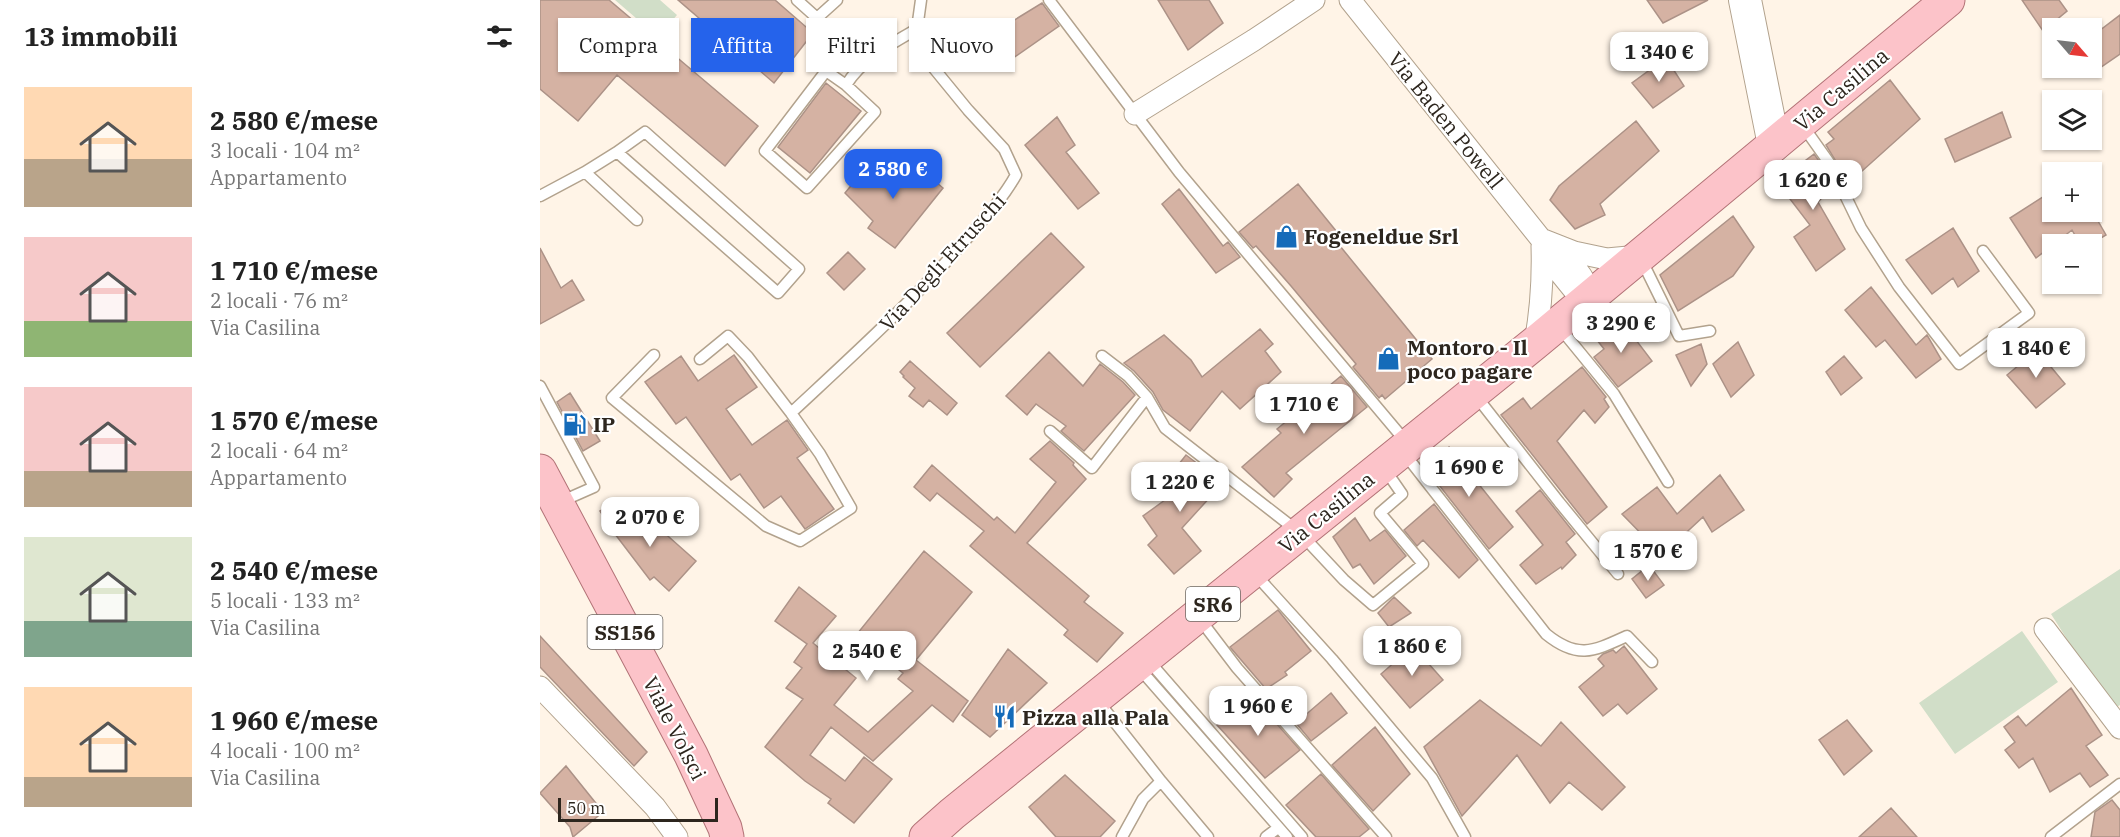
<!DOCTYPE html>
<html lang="it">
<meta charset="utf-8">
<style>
:root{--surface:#fff;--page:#f6f6f6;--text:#222;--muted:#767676;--accent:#2563eb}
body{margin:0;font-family:"IBM Plex Serif",serif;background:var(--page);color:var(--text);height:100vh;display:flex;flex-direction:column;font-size:22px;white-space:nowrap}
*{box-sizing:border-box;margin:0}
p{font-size:20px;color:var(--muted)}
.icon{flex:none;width:33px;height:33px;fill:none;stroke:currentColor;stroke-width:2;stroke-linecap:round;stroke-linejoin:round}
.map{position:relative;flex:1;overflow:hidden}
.details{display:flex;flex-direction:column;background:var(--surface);width:540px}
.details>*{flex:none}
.hud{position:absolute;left:18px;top:18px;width:570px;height:54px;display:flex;gap:12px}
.needle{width:39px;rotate:118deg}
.controls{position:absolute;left:1502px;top:18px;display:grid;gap:12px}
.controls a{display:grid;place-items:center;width:60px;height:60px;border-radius:0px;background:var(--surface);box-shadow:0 2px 4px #0004;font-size:30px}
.scale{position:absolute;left:18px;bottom:15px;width:160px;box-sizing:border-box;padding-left:6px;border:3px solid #2d261e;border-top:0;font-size:16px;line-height:21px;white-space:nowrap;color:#2d261e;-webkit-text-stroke:4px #fff;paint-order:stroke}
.price{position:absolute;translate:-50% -51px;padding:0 14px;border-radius:12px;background:#fff;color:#222;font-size:20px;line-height:39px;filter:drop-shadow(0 2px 3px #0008)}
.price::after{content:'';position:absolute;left:50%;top:36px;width:18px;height:14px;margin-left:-9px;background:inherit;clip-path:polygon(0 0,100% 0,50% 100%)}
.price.active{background:var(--accent);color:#fff}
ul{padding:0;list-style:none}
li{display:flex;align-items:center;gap:18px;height:150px;padding:0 24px}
li span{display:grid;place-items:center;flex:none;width:168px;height:120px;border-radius:0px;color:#555}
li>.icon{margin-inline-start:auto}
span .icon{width:72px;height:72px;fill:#fffc;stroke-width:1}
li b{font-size:26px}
h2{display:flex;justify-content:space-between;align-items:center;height:72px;padding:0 24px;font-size:26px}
.chip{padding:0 21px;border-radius:0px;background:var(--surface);box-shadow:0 2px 4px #0004;font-size:21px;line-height:54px}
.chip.active{background:var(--accent);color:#fff}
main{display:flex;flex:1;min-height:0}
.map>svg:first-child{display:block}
.green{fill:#d1dec8}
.building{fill:#d5b2a3;stroke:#ac9287;stroke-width:1.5}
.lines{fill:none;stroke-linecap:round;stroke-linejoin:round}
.lane-casing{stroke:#b2a28d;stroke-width:13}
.street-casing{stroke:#b2a28d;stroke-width:23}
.secondary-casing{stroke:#b2a28d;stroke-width:34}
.primary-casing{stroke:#b27276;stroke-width:35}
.lane{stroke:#fff;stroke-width:10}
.street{stroke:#fff;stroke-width:21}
.secondary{stroke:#fff;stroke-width:32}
.primary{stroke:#fcc3c9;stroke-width:33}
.labels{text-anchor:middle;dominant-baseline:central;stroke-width:4.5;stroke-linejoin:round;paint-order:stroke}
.shield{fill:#fff;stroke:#6c6762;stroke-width:1.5}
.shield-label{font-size:20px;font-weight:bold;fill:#2d261e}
.street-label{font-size:21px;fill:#2d261e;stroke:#fff}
.poi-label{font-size:21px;font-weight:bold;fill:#2d261e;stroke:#fff;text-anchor:start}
</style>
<main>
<section class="details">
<h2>13 immobili<svg class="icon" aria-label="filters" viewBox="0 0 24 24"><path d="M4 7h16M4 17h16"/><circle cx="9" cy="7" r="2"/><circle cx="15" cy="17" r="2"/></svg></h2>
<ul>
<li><span style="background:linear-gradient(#ffd9b3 60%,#b9a48a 0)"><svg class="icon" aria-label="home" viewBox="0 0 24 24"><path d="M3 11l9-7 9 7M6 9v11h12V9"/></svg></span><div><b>2 580 €/mese</b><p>3 locali · 104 m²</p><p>Appartamento</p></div></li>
<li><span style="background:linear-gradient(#f6c9c9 70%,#8fb573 0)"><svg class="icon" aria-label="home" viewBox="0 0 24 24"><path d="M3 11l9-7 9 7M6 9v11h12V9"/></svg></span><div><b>1 710 €/mese</b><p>2 locali · 76 m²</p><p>Via Casilina</p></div></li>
<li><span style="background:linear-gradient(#f6c9c9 70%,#b9a48a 0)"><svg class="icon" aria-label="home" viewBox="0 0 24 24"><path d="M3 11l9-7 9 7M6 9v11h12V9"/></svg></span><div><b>1 570 €/mese</b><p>2 locali · 64 m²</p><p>Appartamento</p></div></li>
<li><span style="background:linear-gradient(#dfe7d0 70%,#7fa58c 0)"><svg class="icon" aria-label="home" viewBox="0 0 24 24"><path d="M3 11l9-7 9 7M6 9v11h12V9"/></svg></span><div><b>2 540 €/mese</b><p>5 locali · 133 m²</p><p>Via Casilina</p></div></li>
<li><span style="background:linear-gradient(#ffd9b3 75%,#b9a48a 0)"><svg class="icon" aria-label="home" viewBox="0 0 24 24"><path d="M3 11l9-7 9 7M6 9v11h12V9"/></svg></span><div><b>1 960 €/mese</b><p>4 locali · 100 m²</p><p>Via Casilina</p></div></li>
</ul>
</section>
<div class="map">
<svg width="1580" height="837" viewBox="0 0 1580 837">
<rect width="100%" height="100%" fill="#fff4e7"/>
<path class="green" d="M75 0H120L137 15 118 37Z
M1580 569V705L1572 710 1511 614Z
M1482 631 1518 682 1415 754 1379 703Z"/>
<path class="building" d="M0 0H69L218 126 185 166 77 75 38 121 0 89Z
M138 0H235L273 33 234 83Z
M618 0H669L683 23 648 50Z
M1107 0H1168L1123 23Z
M1482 0H1519L1527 11 1503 31Z
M502 3 519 26 469 61 450 35Z
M1580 15V54L1551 74V37Z
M1126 58 1144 86 1113 108 1092 83Z
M1350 80 1380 119 1321 172 1314 163 1304 175 1286 145 1294 139 1288 132Z
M286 83 321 111 270 173 238 147Z
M1462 112 1471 137 1415 162 1405 139Z
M517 117 535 145 526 152 559 193 538 209 485 145Z
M1096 121 1119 151 1060 204 1065 215 1035 229 1010 200 1019 186Z
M1274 154 1284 168 1293 186 1278 202 1305 249 1276 271 1254 237 1270 225 1237 182Z
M332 160 360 184 376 165 403 188 355 248 328 228 333 221 305 193Z
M758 184 805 242 800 246 892 359 845 399 842 395 839 398 813 367 816 364 751 286 716 246 713 248 699 232Z
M639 189 683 246 688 242 700 257 676 273 622 204Z
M1512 191V212H1557L1554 214 1566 235 1551 244H1540L1532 230 1496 258 1470 218Z
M1193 216 1214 247 1193 276 1138 311 1120 275Z
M1413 228 1439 271 1418 287 1413 278 1392 294 1366 260Z
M511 233 544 267 440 367 407 333Z
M0 248 21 288 32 280 44 300 0 324Z
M308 252 325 269 304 290 287 273Z
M1331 287 1376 345 1387 335 1401 359 1376 378 1345 340 1336 347 1305 310Z
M1080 319 1112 361 1078 387 1054 357 1064 349 1057 340Z
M720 329 733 344 725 351 741 372 700 409 682 391 650 431 623 410 613 392 594 371 584 363 624 335 651 360 662 377Z
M1198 342 1214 375 1191 397 1173 364Z
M1161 344 1167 364 1151 386 1136 355Z
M1497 350 1525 384 1496 408 1467 375Z
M509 352 543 386 560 364 583 382 595 395 544 451 521 431 526 426 496 404 487 415 466 396Z
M194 355 217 387 186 409 212 445 247 420 268 450 257 458 294 509 265 529 241 496 224 508 200 474 191 480 146 417 136 424 105 382 141 356 158 381Z
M1304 356 1322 378 1301 395 1286 372Z
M370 361 417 403 407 415 389 400 383 407 369 396 375 388 363 377 364 376 360 372Z
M1042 367 1066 397 1064 399 1069 407 1055 423 1044 410 1017 441 1067 507 1047 524 961 415 983 398 991 409Z
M801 376 827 407 746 473 752 479 734 497 702 467 741 433 737 429Z
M30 393 60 441 43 451 17 402Z
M510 441 534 463 533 465 546 479 487 543 549 596 544 602 583 633 557 662 524 635 528 630 430 546 444 531 397 493 390 501 374 487 392 465 454 520 457 517 475 533 516 482 490 459Z
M909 447 973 527 949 549 885 467Z
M646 455 683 483 642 528 661 551 634 574 608 545 617 536 603 516 629 497 620 488Z
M1180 475 1204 510 1172 532 1163 517 1122 555 1082 514 1117 487 1137 514Z
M1000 490 1035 534 1026 542 1036 555 1022 569 1021 567 996 584 980 565 1003 545 976 511Z
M78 501 95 533 112 522 156 561 129 591 114 577 110 580 75 534 60 511Z
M894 504 938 560 919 578 883 540 877 546 864 530Z
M815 518 830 541 845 530 866 556 834 584 820 564 813 568 793 537Z
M384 551 432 592 376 660 428 701 413 722 392 705 333 761 291 727 270 755 305 781 324 757 352 779 314 823 288 803 291 799 265 781 225 747 263 699 246 688 262 668 254 662 267 644 235 621 259 587 296 616 273 643 316 678 294 705 328 732 373 691 358 679 363 673 325 644 327 641 317 634Z
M1109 565 1124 585 1106 598 1092 579Z
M854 597 871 613 849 627 838 613Z
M738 610 771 651 745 672 747 675 726 689 690 647Z
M0 636 107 752 94 766 0 667Z
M873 646 903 680 870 708 841 674Z
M1084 646 1117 689 1087 714 1078 704 1063 716 1039 687 1064 666 1058 659 1063 654 1073 650 1076 653Z
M468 649 507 683 450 737 422 715Z
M1531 688 1562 735 1546 746 1568 775 1550 787 1540 773 1510 792 1493 758 1479 768 1465 750 1475 742 1464 727 1478 716 1486 726Z
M791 693 807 713 771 741 756 723Z
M711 695 760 750 725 778 677 725Z
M940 700 1001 746 1021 722 1085 787 1062 810 1029 782 1010 803 977 755 922 816 884 747Z
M1307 720 1332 751 1304 775 1279 740Z
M835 727 870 774 833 811 792 765Z
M26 766 63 812 33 837 30 827 0 793Z
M781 774 829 829 819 837H776L746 805Z
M525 775 575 821 560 837H516L489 807Z
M1572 800 1580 810V837H1551L1555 812Z
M1351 808 1377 837H1319Z"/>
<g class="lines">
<defs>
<path id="lane" d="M257 0 277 18 297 0
M509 0 639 172 867 443
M286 71 306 85 335 112 267 188 225 151Z
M306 85C322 59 351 44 377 29
M1263 126 1290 164 1321 228 1359 287 1419 364 1489 313 1443 251
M45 172 77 152 238 293 259 269 105 132 77 152
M0 196 45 172 97 220
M1101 259 1139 336 1170 331
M1020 328 1074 394 1128 482
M114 355 72 398 226 526 260 541 311 508 280 454 251 413 208 357 188 336 160 359
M562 356 588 376 607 397 625 428 760 533 804 580 833 605 883 564 840 513 862 494 844 468
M0 386 54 487 20 502
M936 396 1019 502 1078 574
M251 413C310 358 370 304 423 243 442 221 462 200 476 175L464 149 428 110 392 66 377 29 381 0
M510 431 552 468 607 397
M864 453 1006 634C1038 660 1054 651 1087 636L1112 662
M715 574 792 659 892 778 925 837
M659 618 697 668 846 837
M608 660 762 837
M599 668 747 837
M558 701 621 781 603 799 582 837
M621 781 668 837
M726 837 738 828
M1511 837 1580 784"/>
<path id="street" d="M810 0 1001 239 1016 268 1033 289 1051 296
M595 114 714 40 774 0
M1001 239 1034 252 1067 259 1099 256
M1014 248C1032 262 1044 275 1051 296
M995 343C1001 310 1003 279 1002 246
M1505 629 1580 728
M0 687 115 807 137 837"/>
<path id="secondary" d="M1205 0 1234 145"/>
<path id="primary" d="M0 471 151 755 185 828 187 837
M386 837 412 814 995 343 1408 0"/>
</defs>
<use href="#lane" class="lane-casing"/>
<use href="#street" class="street-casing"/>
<use href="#secondary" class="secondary-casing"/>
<use href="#primary" class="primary-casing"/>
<use href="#lane" class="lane"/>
<use href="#street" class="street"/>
<use href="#secondary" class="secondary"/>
<use href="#primary" class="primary"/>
</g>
<defs>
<symbol id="shop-bare" viewBox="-9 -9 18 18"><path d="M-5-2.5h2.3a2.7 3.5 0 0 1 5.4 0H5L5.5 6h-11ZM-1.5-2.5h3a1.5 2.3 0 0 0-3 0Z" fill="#156bb9" stroke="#fff" stroke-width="2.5" paint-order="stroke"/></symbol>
<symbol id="fuel-bare" viewBox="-9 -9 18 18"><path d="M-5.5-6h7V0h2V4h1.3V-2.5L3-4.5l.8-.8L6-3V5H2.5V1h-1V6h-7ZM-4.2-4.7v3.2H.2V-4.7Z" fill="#156bb9" stroke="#fff" stroke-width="2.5" paint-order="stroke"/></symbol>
<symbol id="restaurant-bare" viewBox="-9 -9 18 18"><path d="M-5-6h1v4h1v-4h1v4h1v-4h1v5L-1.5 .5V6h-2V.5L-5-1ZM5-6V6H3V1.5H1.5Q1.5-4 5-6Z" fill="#156bb9" stroke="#fff" stroke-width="2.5" paint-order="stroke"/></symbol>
</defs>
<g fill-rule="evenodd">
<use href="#shop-bare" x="730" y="220" width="33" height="33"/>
<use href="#shop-bare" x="832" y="342" width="33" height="33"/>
<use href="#fuel-bare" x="18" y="408" width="33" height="33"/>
<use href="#restaurant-bare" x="448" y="700" width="33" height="33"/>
</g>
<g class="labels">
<g class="shield">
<rect x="646" y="587" width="54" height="34" rx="4.5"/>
<rect x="47.5" y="615" width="75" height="34" rx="4.5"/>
</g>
<g class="shield-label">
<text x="673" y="604">SR6</text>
<text x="85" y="632">SS156</text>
</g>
<g class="street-label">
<text transform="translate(1301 89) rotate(-40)">Via Casilina</text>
<text transform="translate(906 120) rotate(51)">Via Baden Powell</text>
<text transform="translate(402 262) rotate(-48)">Via Degli Etruschi</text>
<text transform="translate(786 512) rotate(-39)">Via Casilina</text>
<text transform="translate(135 728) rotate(63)">Viale Volsci</text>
</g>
<g class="poi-label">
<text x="764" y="236">Fogeneldue Srl</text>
<text x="867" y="347">Montoro - Il<tspan x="867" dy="24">poco pagare</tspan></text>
<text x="53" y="424">IP</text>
<text x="482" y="717">Pizza alla Pala</text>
</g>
</g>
</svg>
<div class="controls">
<a><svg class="needle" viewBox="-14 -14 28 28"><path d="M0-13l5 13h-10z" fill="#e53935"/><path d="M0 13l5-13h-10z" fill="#767676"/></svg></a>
<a><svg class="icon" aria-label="layers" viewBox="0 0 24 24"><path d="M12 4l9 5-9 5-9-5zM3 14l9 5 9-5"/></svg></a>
<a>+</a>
<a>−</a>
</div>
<div class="scale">50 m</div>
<b class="price" style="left:1119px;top:83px">1 340 €</b>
<b class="price active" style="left:353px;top:200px">2 580 €</b>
<b class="price" style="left:1273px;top:211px">1 620 €</b>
<b class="price" style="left:1081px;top:354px">3 290 €</b>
<b class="price" style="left:1496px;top:379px">1 840 €</b>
<b class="price" style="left:764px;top:435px">1 710 €</b>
<b class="price" style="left:929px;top:498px">1 690 €</b>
<b class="price" style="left:640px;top:513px">1 220 €</b>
<b class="price" style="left:110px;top:548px">2 070 €</b>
<b class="price" style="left:1108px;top:582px">1 570 €</b>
<b class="price" style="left:872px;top:677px">1 860 €</b>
<b class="price" style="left:327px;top:682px">2 540 €</b>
<b class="price" style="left:718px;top:737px">1 960 €</b>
<div class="hud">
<a class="chip">Compra</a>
<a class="chip active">Affitta</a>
<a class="chip">Filtri</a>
<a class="chip">Nuovo</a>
</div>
</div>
</main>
